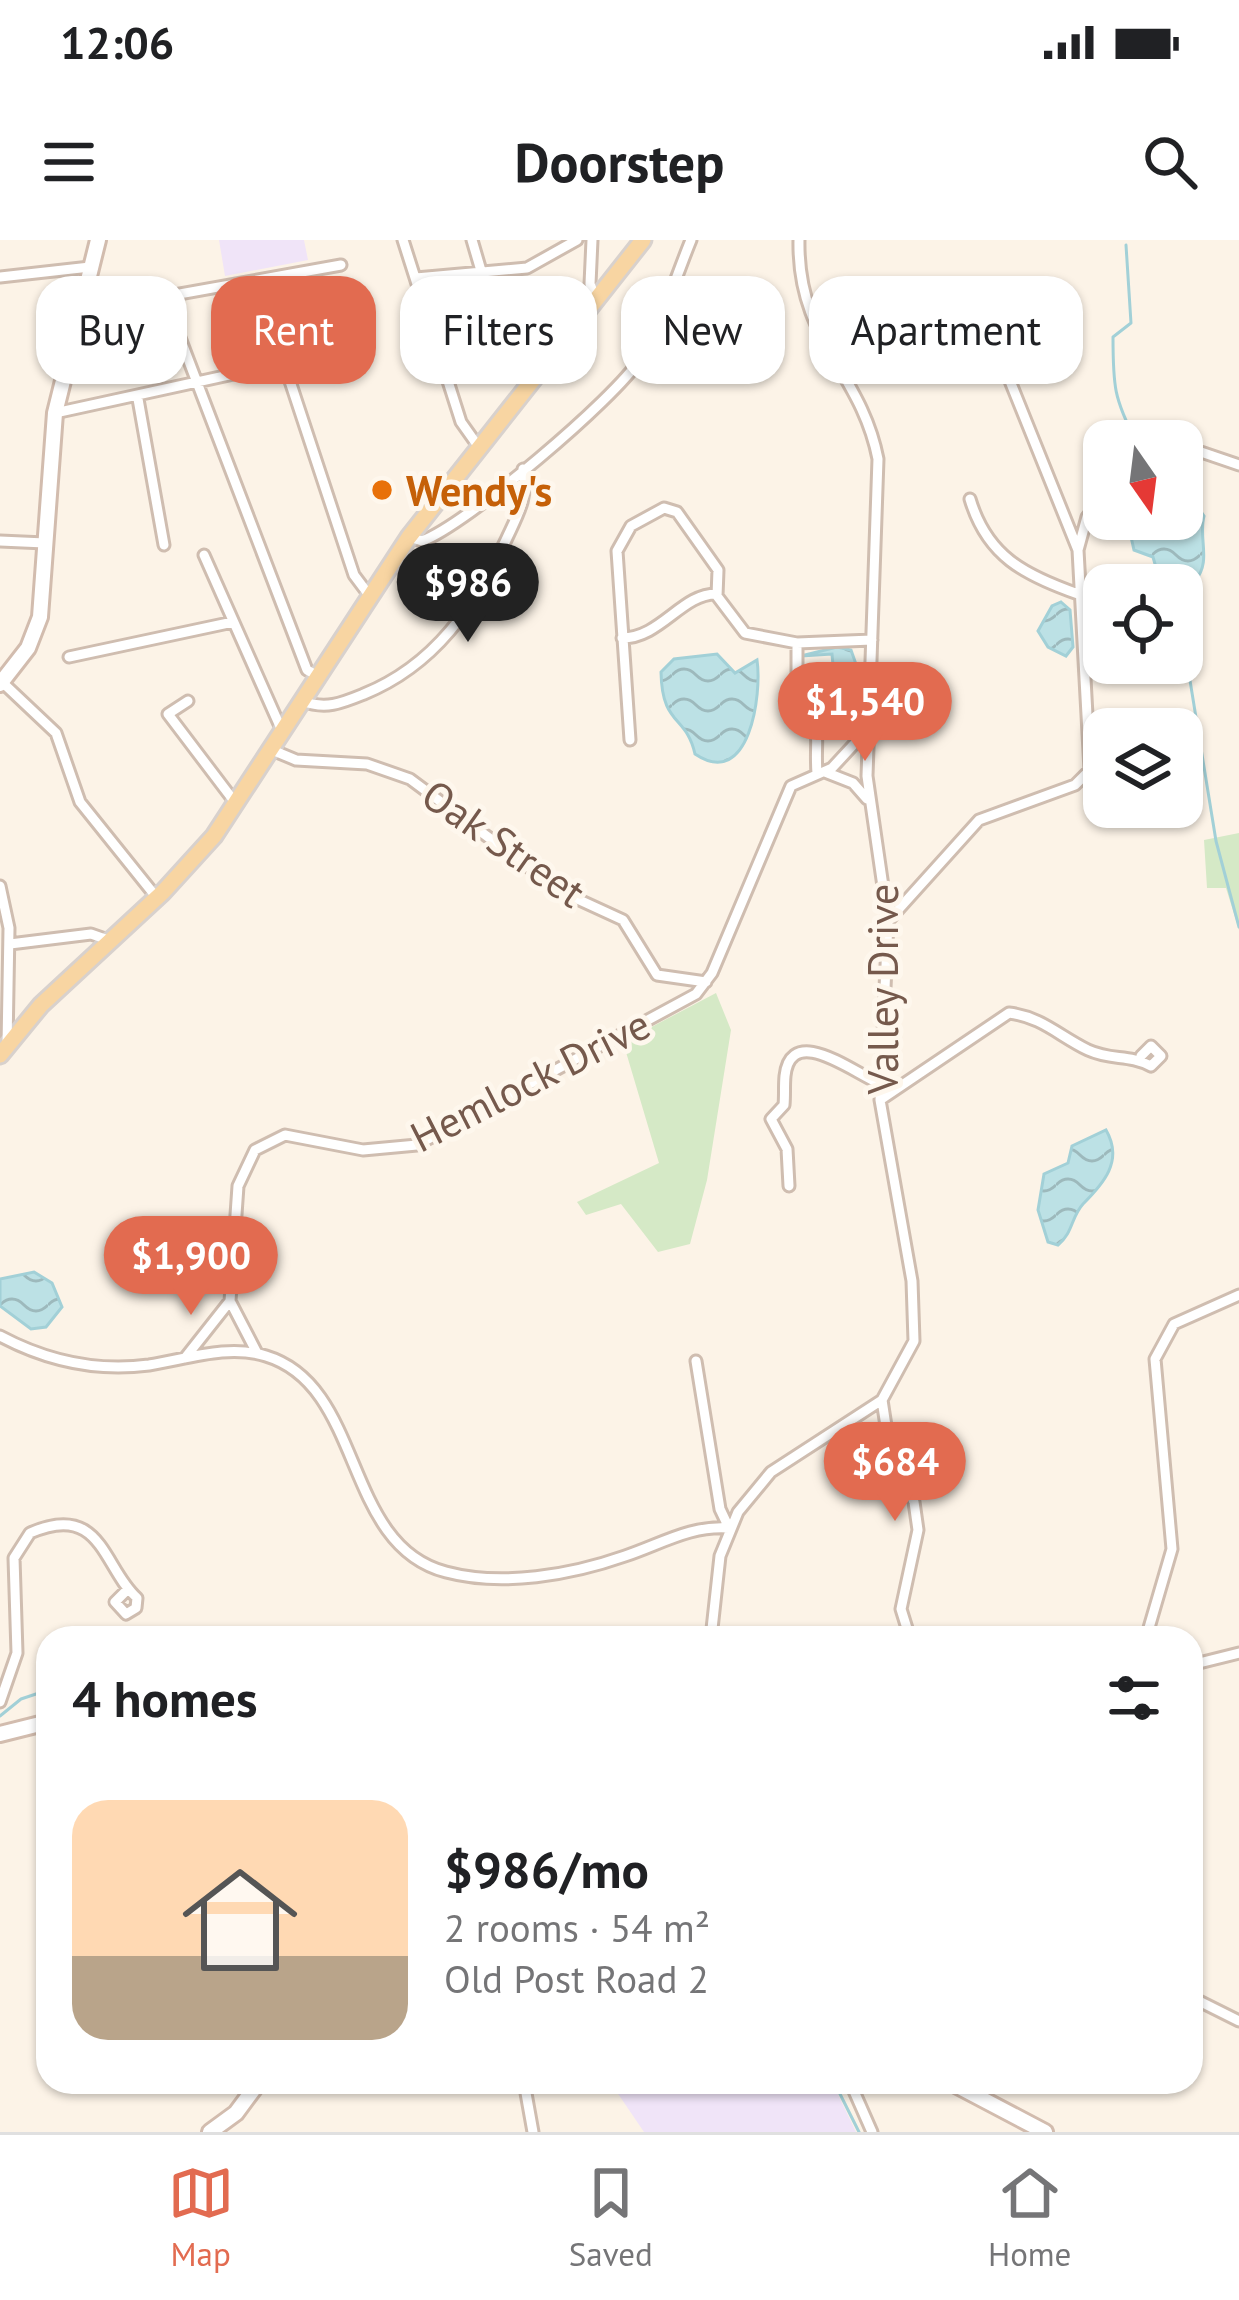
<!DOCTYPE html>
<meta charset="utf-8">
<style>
:root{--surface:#fff;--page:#f2f2f2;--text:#202124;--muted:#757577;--line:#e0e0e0;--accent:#e26b50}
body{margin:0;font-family:"PT Sans",sans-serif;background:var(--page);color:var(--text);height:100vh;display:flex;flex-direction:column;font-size:45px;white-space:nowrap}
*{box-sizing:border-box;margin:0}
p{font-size:39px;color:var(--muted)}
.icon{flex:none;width:66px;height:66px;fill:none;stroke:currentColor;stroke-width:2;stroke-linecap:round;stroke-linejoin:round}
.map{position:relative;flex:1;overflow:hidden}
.details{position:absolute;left:36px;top:1386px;width:1167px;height:468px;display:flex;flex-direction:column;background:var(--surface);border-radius:36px;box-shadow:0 3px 9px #0004}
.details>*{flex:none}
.guide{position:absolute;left:36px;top:36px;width:1167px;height:108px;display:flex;gap:24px}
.needle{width:78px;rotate:166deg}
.controls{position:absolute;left:1083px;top:180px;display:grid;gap:24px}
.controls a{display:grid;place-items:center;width:120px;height:120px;border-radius:24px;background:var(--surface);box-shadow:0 3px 9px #0004;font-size:60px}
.price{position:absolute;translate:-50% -102px;padding:0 27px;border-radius:42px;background:var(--accent);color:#fff;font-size:39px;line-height:78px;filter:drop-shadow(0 3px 6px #0008)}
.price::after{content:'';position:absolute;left:50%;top:72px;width:36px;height:27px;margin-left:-18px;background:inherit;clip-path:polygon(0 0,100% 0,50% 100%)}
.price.active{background:#222;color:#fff}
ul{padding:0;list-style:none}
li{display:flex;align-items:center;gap:36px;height:300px;padding:0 36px}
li+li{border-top:3px solid var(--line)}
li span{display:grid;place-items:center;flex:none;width:336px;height:240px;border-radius:36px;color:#555}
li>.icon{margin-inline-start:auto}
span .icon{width:144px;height:144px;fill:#fffc;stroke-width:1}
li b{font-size:51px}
h2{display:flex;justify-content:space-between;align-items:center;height:144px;padding:0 36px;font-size:51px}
.tag{padding:0 42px;border-radius:36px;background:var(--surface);box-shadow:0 3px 9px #0004;font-size:42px;line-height:108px}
.tag.active{background:var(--accent);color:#fff}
.status{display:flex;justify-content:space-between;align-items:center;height:84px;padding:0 60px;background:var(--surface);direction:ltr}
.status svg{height:33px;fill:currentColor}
header{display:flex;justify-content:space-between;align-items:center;height:156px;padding:0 36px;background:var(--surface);font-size:54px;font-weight:700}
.tab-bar{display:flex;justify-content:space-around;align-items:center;height:168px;border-top:3px solid var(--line);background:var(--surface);font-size:33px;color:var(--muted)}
.tab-bar a{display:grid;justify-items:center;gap:6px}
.tab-bar .active{color:var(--accent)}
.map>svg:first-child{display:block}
.education{fill:#f0e4f8}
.green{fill:#d5e9c6}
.water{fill:url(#water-waves);stroke:#a2d0d7;stroke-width:3}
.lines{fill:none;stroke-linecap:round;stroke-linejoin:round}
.stream{stroke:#a2d0d7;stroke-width:3}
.street-casing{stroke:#cfbdb0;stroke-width:15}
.secondary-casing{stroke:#d2bcae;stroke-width:20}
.primary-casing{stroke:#d8d1cd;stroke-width:21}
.street{stroke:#fff;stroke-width:9}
.secondary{stroke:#fff;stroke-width:14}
.primary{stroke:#f8d5a2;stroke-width:15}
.food-dot{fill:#e8710a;stroke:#fef7ed;stroke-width:4.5}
.labels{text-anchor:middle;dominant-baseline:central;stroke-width:10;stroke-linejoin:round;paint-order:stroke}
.food-label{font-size:42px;font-weight:bold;fill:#c56008;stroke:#fef7ed;text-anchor:start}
.street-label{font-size:42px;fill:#75594c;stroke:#fef7ed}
</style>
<div class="status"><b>12:06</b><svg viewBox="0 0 49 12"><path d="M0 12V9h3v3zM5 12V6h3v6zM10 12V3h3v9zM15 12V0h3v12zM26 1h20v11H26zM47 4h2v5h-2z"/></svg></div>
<header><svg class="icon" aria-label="menu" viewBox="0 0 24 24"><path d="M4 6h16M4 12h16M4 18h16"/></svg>Doorstep<svg class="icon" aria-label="search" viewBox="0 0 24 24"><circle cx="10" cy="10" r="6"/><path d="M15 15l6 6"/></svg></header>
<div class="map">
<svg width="1239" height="1892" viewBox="0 0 1239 1892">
<defs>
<pattern id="water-waves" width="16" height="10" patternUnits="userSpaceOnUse" patternTransform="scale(3)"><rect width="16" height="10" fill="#bce1e5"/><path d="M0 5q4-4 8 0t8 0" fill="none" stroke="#9db9bc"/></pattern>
</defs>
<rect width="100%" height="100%" fill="#fcf3e7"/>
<path class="education" d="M219 0H304L308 20 225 36Z
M610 1842H832L856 1892H644Z"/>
<path class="green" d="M1239 593V690L1226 648H1207L1204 600Z
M716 753 731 790 707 940 690 1004 658 1012 621 964 586 975 577 962 659 923 623 802Z"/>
<path class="water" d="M1191 221 1195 263 1204 276C1198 299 1212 321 1195 341L1199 355 1184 365 1182 345H1161L1153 317 1134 310 1127 279H1182V224Z
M1061 362 1070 370 1073 407 1066 416 1048 407 1038 391 1052 366Z
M837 407 851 410 857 427 851 451 836 458 832 414 801 416Z
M717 414 735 433 757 420C762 453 750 551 695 514 686 474 662 487 661 432L674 419Z
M1106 890C1124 921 1103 944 1083 964 1071 977 1073 993 1058 1005L1048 1002 1038 970 1044 934 1068 923 1072 906Z
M34 1032 52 1043 62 1067 46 1087 31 1089 0 1066V1039Z"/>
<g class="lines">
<path class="stream" d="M1126 5 1131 83 1113 97C1113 146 1114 159 1136 201
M1182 391 1216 601 1239 687
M0 1476 21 1459 48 1450
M834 1842 859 1892"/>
<defs>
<path id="street" d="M403 0 461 182 478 206
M472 0 482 34
M592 0 590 44 596 59
M0 37 90 27
M416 38 527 28 577 0
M164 56 307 430 318 436
M79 72 341 25
M284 123 354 335 369 355
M1010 141 1078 310
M138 159 164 305
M55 173 367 105
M1182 213 1201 212 1239 225
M970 259C987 316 1024 335 1078 354
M409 297 422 301C466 285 616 158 640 119 662 83 675 39 691 0
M0 301 45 303
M204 315 283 493
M622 398C661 398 682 353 717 354
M797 403V452C825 489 814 492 817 534
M69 417 233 382
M2 442 56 493 80 562 157 658
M188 461 168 474 237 565
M302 461C326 470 342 463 364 454 435 425 474 367 506 300 517 276 529 257 523 229
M630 500 617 311 631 286 664 268 677 272 718 330 717 356 745 393 797 403 872 400
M272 510 296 520 367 524 410 539 562 652 623 680 657 735 706 742
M825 532 853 543 867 559
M0 646 9 688 7 806
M888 681 979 580 1075 545 1090 530 1078 310 1087 277 1104 257
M10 704 91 694 111 701
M880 860 1009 773C1042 777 1059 796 1088 810 1112 821 1128 814 1151 826L1161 816 1151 806 1141 816
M789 946 787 909 771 879 784 865C785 855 784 846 785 836 791 782 855 834 879 843
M0 1096C47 1121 96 1132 149 1125 187 1119 228 1104 266 1116 365 1146 342 1305 446 1332 502 1347 571 1335 625 1316 661 1304 691 1285 729 1288
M257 1113 230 1061 238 946 255 910 285 895 363 910 417 905 696 754 712 733 791 546 832 528 868 489
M185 1118 230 1061
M696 1121 720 1269 729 1288
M882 1160 890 1212 914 1262 918 1290 901 1369 910 1398
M711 1398 720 1316 738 1272 771 1232 882 1160 914 1101 912 1041 880 860 888 681 867 536 878 219C861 131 797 101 799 0
M1146 1398 1172 1309 1155 1119 1174 1084 1239 1055
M1191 1425 1239 1413
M0 1462 17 1413 14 1318 30 1293C102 1261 103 1328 137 1358L136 1368 126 1374 115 1362 126 1351
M1191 1757 1239 1781
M524 1842 533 1892
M850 1842 872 1892"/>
<path id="secondary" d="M0 444 28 408 40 377 55 173 98 0
M0 1494 48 1482
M950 1842 1045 1892
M210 1892 236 1873 259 1842"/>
<path id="primary" d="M0 815 41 765 163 652 214 596 409 297 643 0"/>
</defs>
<use href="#street" class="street-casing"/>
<use href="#secondary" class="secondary-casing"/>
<use href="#primary" class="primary-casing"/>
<use href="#street" class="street"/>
<use href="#secondary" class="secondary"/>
<use href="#primary" class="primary"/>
</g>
<circle class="food-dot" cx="382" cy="250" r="12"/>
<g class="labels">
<g class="food-label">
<text x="406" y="250">Wendy's</text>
</g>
<g class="street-label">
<text transform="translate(504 603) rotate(35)">Oak Street</text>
<text transform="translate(882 749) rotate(-90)">Valley Drive</text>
<text transform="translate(530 840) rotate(-27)">Hemlock Drive</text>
</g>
</g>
</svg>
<div class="controls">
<a><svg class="needle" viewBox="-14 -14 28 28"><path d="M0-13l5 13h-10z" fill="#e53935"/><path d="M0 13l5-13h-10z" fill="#757577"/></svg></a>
<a><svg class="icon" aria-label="locate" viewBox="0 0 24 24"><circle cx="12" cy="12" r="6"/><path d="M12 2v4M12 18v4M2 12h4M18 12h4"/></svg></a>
<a><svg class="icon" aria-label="layers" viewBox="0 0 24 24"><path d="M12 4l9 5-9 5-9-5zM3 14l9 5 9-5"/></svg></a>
</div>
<b class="price active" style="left:468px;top:405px">$986</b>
<b class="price" style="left:865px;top:524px">$1,540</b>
<b class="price" style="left:191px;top:1078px">$1,900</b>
<b class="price" style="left:895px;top:1284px">$684</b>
<div class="guide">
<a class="tag">Buy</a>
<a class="tag active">Rent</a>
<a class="tag">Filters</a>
<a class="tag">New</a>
<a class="tag">Apartment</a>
</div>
<section class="details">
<h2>4 homes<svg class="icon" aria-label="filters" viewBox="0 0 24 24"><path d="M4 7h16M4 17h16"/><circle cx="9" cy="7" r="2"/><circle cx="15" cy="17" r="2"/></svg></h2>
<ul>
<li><span style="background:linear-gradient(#ffd9b3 65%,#b9a48a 0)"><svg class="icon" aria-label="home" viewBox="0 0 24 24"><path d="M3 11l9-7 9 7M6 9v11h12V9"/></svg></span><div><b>$986/mo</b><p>2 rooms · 54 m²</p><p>Old Post Road 2</p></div></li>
</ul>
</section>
</div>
<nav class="tab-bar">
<a class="active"><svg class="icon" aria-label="map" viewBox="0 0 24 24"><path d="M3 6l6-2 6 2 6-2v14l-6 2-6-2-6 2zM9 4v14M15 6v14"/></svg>Map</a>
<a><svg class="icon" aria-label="saved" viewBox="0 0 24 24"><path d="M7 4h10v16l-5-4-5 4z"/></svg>Saved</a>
<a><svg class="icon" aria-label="home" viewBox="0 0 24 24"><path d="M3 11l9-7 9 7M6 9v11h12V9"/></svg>Home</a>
</nav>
